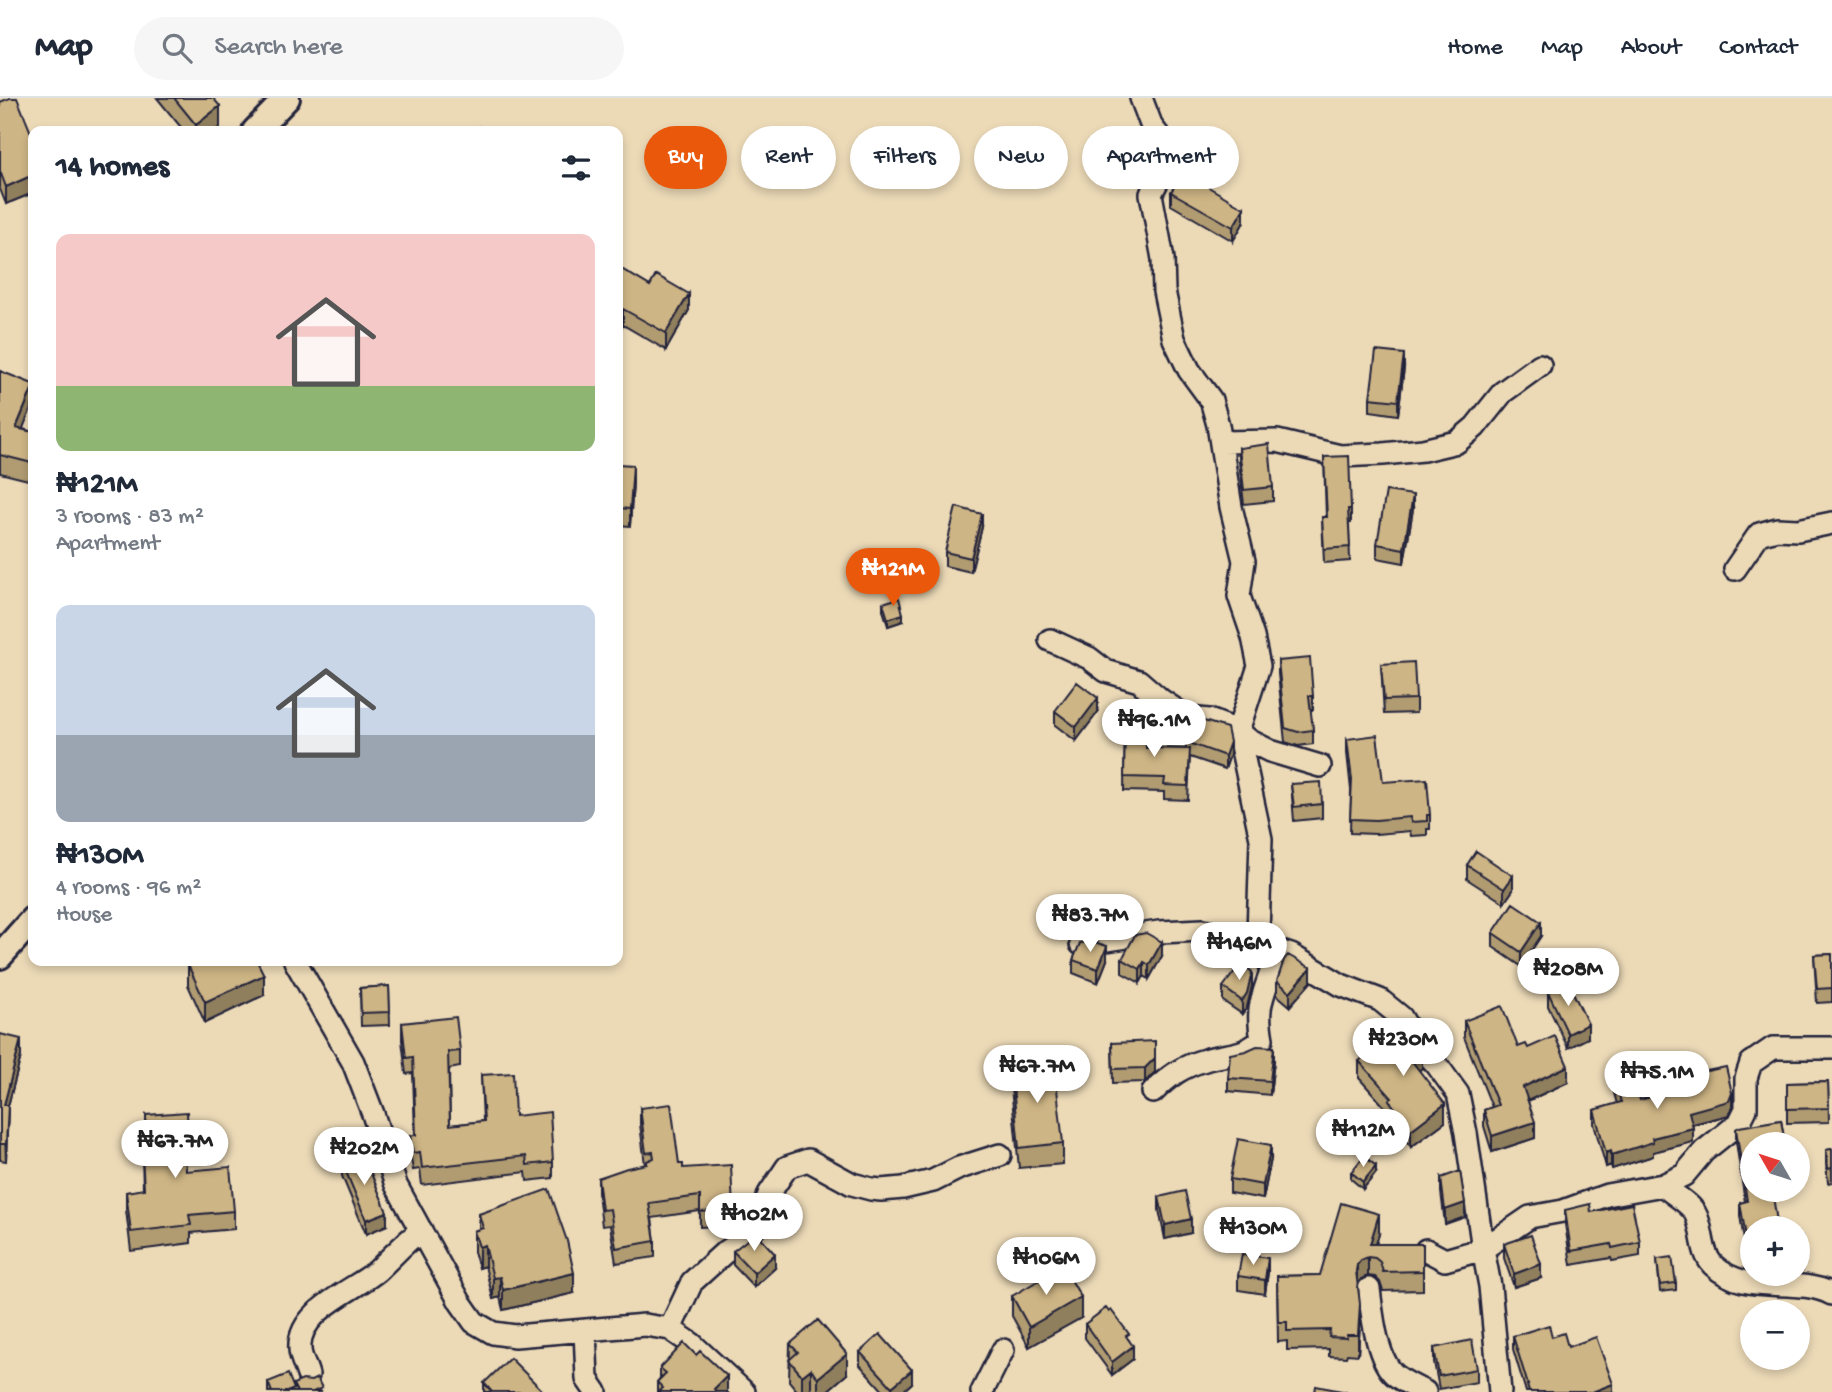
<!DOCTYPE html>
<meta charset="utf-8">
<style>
:root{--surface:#fff;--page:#f6f6f7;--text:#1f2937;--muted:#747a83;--line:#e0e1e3;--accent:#ea580c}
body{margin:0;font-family:"Gochi Hand",sans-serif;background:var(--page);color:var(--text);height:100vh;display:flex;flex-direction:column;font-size:26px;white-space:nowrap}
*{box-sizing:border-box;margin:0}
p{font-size:23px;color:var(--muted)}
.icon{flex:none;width:38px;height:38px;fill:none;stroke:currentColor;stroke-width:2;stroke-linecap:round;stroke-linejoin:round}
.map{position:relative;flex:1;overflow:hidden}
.sheet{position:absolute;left:28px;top:28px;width:595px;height:840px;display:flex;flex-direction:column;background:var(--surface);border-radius:14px;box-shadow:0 4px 10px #0003}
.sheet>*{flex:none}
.top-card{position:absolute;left:644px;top:28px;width:665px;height:63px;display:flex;gap:14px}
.needle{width:46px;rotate:309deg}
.controls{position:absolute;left:1740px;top:1034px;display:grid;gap:14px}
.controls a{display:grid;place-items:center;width:70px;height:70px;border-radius:50%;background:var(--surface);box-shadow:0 4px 10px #0003;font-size:35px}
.price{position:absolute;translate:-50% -60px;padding:0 16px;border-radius:24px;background:#fff;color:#222;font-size:23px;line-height:46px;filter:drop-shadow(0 2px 4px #0008)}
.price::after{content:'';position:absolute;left:50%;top:42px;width:21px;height:16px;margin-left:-10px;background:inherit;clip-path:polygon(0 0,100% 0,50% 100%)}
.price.selected{background:var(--accent);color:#fff}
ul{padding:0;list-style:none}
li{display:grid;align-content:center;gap:14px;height:371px;padding:0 28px}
li span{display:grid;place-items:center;height:217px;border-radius:14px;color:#555}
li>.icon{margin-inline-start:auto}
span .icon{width:126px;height:126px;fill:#fffc;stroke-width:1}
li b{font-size:30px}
h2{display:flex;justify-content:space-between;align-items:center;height:84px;padding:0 28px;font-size:30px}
.tag{padding:0 24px;border-radius:32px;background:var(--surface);box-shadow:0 4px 10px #0003;font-size:24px;line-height:63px}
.tag.selected{background:var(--accent);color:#fff}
header{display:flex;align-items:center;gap:42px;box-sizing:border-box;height:98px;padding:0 35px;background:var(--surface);border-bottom:2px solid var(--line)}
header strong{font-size:33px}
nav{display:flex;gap:38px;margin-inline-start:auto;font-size:24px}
.search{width:490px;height:63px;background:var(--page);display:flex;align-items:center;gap:18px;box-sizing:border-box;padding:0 24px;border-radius:38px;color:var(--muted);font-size:26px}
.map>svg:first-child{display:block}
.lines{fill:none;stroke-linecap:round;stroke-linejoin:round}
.minor-casing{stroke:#22223b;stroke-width:26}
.tertiary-casing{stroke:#22223b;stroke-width:30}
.minor{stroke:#ecdab7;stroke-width:21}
.tertiary{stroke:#ecdab7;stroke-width:24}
.wall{fill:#b19c72;stroke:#22223b;stroke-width:2}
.shaded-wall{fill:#907f5d;stroke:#22223b;stroke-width:2}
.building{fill:#ceb585;stroke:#22223b;stroke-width:2}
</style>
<header>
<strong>Map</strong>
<div class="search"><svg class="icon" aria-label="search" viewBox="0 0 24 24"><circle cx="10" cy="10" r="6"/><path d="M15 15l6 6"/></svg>Search here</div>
<nav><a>Home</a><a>Map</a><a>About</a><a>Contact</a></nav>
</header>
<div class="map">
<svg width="1832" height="1294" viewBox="0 0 1832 1294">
<rect width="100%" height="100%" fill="#ecdab7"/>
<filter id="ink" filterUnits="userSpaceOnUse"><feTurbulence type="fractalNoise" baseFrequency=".0143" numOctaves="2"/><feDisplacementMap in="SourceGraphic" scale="14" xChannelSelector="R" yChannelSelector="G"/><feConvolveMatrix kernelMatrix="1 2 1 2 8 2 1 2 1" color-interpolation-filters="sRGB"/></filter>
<g filter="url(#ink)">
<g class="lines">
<defs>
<path id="minor" d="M1141 0 1152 29 1172 55 1151 96 1163 161 1164 193 1174 241 1189 272 1211 302 1218 327 1231 409 1244 463 1239 498 1253 539 1259 568 1238 633 1261 741 1258 837 1261 848 1272 871C1262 901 1256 909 1262 941 1244 959 1228 955 1205 962 1183 968 1169 978 1153 994
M1222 344 1277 343 1340 358 1383 356 1423 352 1457 344 1475 329 1503 294 1540 267
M1735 471 1759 436 1777 431 1798 432 1832 425
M1050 542 1089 560 1106 573 1139 583 1161 602 1188 620 1209 622 1238 633 1250 643 1270 653 1320 668
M1081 846 1159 834 1203 832 1226 836 1291 857 1341 887 1380 902 1401 919 1416 944 1437 967 1458 996 1466 1035 1483 1151 1490 1188 1500 1294
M295 863 353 964 373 1016 396 1087 460 1204 474 1224 493 1235 515 1238 645 1227 670 1231 692 1246 744 1294
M1663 1087C1672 1096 1690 1105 1695 1115 1704 1131 1700 1154 1713 1167 1746 1199 1794 1177 1832 1196
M1426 1152 1445 1162 1483 1151 1530 1119 1563 1113 1607 1097 1663 1087 1684 1077 1704 1053 1739 1025 1746 1011V980L1751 965 1773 950H1832
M1369 1191C1372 1214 1376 1261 1395 1277 1404 1284 1415 1289 1425 1294
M670 1231 692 1184 724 1155 748 1139 762 1119 769 1096 787 1069 808 1062 852 1086 871 1091 881 1092 903 1090 933 1083 959 1070 1000 1057
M585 1232 587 1281 596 1294
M308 1277C306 1269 300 1259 300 1251 297 1213 353 1193 377 1173 392 1159 404 1145 421 1132
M982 1294 1003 1252"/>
<path id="tertiary" d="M255 33 287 0
M0 858 33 821"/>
</defs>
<use href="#minor" class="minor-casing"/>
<use href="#tertiary" class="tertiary-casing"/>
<use href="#minor" class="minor"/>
<use href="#tertiary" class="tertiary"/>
</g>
<path class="wall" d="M157 0H213L220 29 214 33H184Z
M0 4 33 40V95L6 106 0 91Z
M1171 94 1244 124 1233 143 1171 107Z
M618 169 689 212 666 252 623 227 618 236Z
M1404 270 1398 317 1370 313V300Z
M0 273 23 331 33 334 32 383 0 375Z
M1239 350 1273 389V403L1244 406 1239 364Z
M1324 359 1351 411V425H1349L1350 463 1324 465 1322 419H1326Z
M618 366 633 384 630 428 618 427Z
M1413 411 1404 465 1377 460V446Z
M982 429 971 474 945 468V454Z
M883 505 903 523 888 528 883 512Z
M1278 563 1313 598V612H1310L1313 632V646L1298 648 1285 644 1278 576Z
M1381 566 1416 601V615L1384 616Z
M1055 613 1098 614 1076 643 1055 627Z
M1125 627 1146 650 1186 651V644L1230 657 1225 671 1190 659 1188 702 1164 701V694L1124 693Z
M1347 641 1383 684 1430 717V731H1427V737L1411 738 1410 733 1376 736 1350 735 1351 692 1347 655Z
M1291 686 1322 706V720L1294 723Z
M1467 767 1513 792 1504 805 1467 781Z
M1493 835 1541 838 1521 868 1493 849Z
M1832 856V904L1817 905 1814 857Z
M1162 858 1149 881 1144 878 1140 885 1122 875V861Z
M1073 862H1107L1098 885 1073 875Z
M188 867 264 897 205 925 188 887Z
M1277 883 1311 884 1290 908 1277 897Z
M389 888 390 927 361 928 360 890Z
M1252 888 1247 909 1242 916 1223 903V889Z
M1548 894 1588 940 1568 950 1548 908Z
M1464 923 1518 949 1528 950 1568 984 1528 1003 1535 1040 1492 1054 1484 1028V1012L1492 1009 1464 939Z
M402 925 460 953V969L449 971 450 1027 483 1023 481 977 553 1064V1080L527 1083 526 1074 422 1087 420 1071 413 1072 410 1055V1038L415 1037 413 975 406 976 402 942Z
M0 936 21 958 8 1008 6 1063 0 1062Z
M1112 945 1155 974 1145 984 1113 985Z
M1274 963 1270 997 1228 993V980Z
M1359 963 1422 970 1419 972 1445 1024 1411 1049 1389 1019V1014L1359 980Z
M1011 969 1063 1045V1066L1019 1070 1011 990Z
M1697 975 1732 1009 1729 1017 1692 1027 1693 1044 1653 1054V1058L1612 1071 1611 1067 1606 1069 1594 1026V1012L1617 1006 1614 995V981L1640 1002 1697 987Z
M1828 984 1829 1024 1787 1025V985Z
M640 1010 679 1066 733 1112V1127L700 1129V1113L652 1120 655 1143V1159L616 1165 610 1127 602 1128 598 1095V1080L645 1067 640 1026Z
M146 1017 188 1038V1056L185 1057 186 1073 234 1113V1131L191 1135V1145L131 1153 126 1112V1094L143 1092 142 1056H147Z
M1781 1022 1785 1046H1752V1092H1782V1093L1772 1095 1752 1130V1171L1746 1170 1745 1148 1740 1118V1105L1745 1104 1736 1044V1031Z
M1832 1051V1084L1828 1085 1826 1066V1052Z
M1271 1061 1263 1101 1230 1095V1081Z
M342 1064 387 1127 366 1136 342 1078Z
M1351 1074 1376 1075 1363 1091 1351 1081Z
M1441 1080 1465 1119 1445 1126 1441 1094Z
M1159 1099 1191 1135 1165 1141 1159 1112Z
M1565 1112 1591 1114 1640 1144V1158L1612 1163 1611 1160 1571 1167 1565 1126Z
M479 1116 574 1195 503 1212 500 1199 493 1201 485 1168 479 1170 474 1154V1133L479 1131Z
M1379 1136 1376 1146H1423V1192L1383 1193 1380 1184 1375 1179 1368 1178 1361 1181 1358 1185 1360 1225 1358 1257 1347 1256 1346 1259 1329 1258V1251L1287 1252V1243L1278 1244 1277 1178 1320 1177Z
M1797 1140 1803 1160V1173H1797Z
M1504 1146 1541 1180 1514 1189 1504 1160Z
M733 1153 775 1170 754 1189 733 1167Z
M1657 1161 1676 1185V1192L1660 1194Z
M1268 1174 1265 1196 1238 1192V1178Z
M1012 1198 1081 1220 1029 1249 1012 1218Z
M1085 1226 1129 1242 1133 1261 1112 1277 1085 1240Z
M1513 1238 1552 1239 1613 1294H1526L1513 1251Z
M790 1246 847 1276 826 1294H813L811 1291 807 1294H798L789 1283Z
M1434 1250 1477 1271V1284L1439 1291 1434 1264Z
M860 1254 912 1285 902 1294H884L860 1267Z
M660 1270 727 1294H657V1284L660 1280Z
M268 1284 293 1290V1286L322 1294H268Z
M484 1285 544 1294H484Z"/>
<path class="shaded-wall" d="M220 8V29L214 33H196V27Z
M33 77V95L6 106V89Z
M1244 110V124L1233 143V129Z
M689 196V212L666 252V235Z
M623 211V227L618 236V219Z
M1404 256V270L1398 317V303Z
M33 289V306L16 347V330Z
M33 359V377L32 383V365Z
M633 367V384L630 428V411Z
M1413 397V411L1404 465V451Z
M982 416V429L971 474V460Z
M903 516V523L888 528V521Z
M1098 600V614L1076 643V629Z
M1230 644V657L1225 671V658Z
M618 687H619V707H618Z
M1513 778V792L1504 805V791Z
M1541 824V838L1521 868V854Z
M1162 844V858L1149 881V867Z
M1107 848V862L1098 885V871Z
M1144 864V878L1140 885V871Z
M1311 870V884L1290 908V894Z
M1252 874V888L1247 909 1242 916V903Z
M264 877V897L205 925V904Z
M1588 926V940L1568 950V936Z
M21 941V958L8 1008 6 1063 4 1007Z
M1274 949V963L1270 997V983Z
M1422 953V970L1411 979V962Z
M1155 960V974L1145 984V970Z
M1568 968V984L1523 1005V989Z
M1732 995V1009L1729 1017 1689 1027V1014Z
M1445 1006V1024L1411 1049V1032Z
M1535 1024V1040L1492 1054V1038Z
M1693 1030V1044L1653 1054V1058L1612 1071V1057L1652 1040Z
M1271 1047V1061L1263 1101V1087Z
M1611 1053V1067L1606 1069V1055Z
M1376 1068V1075L1363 1091V1084Z
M1465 1105V1119L1445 1126V1112Z
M387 1114V1127L366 1136V1122Z
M1379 1116V1136L1372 1159 1370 1146Z
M1191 1121V1135L1165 1141V1127Z
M485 1147V1168L479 1170V1149Z
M775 1156V1170L754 1189V1175Z
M1368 1159V1178L1361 1181 1357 1187V1167L1361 1162Z
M1268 1160V1174L1265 1196V1182Z
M1541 1166V1180L1514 1189V1176Z
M574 1175V1195L503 1212V1192Z
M500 1179V1199L493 1201V1180Z
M1081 1199V1220L1029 1249V1229Z
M1360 1206V1225L1358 1257V1237Z
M1133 1248V1261L1112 1277V1264Z
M847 1256V1276L826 1294H818V1280Z
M811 1271V1291L807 1294H802V1278Z
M912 1272V1285L902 1294H892V1289Z
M727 1278V1294H714V1291Z
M1613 1286V1294H1592Z"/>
<path class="building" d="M10 0H17L33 40V77L6 89 0 73V4Z
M174 0H213L220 8 196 27Z
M480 29 489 33H479Z
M1183 74 1244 110 1233 129 1171 94Z
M618 169 650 188 656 177 689 196 666 235 623 211 618 219Z
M1376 253 1404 256 1398 303 1370 300Z
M0 273 33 286V289L16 330 33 334V359L32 365 0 357Z
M1269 346 1273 389 1244 392 1239 350Z
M1349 358 1351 411H1348L1350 449 1324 451 1322 419H1327L1324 359Z
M618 366 633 367 630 411 618 410Z
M1386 393 1413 397 1404 451 1377 446Z
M956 409 982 416 971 460 945 454Z
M899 500 903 516 888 521 883 505Z
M1310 560 1313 598H1309L1313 632 1298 634 1285 630 1278 563Z
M1414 564 1416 601 1384 602 1381 566Z
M1077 584 1098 600 1076 629 1055 613Z
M1194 620 1227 630 1230 644 1225 658 1186 644Z
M1125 627H1146V650L1190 651 1188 688 1164 687 1165 680 1124 679Z
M1377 637 1383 684 1427 681 1430 717H1427V723L1411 724 1410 719 1376 722 1350 721 1352 682 1347 641Z
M1321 684 1322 706 1294 709 1291 686Z
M1476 753 1513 778 1504 791 1467 767Z
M1513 805 1541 824 1521 854 1493 835Z
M1146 835 1162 844 1149 867 1144 864 1140 871 1122 861 1135 837Z
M1094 844 1107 848 1098 871 1073 862 1080 845Z
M1832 856V890L1817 891 1814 857Z
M1288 857 1311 870 1290 894 1277 883 1284 862Z
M197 863H257L264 877 205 904 188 867Z
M1241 865 1252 874 1247 895 1242 903 1223 889Z
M1568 884 1588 926 1568 936 1548 894Z
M389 888 390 914 361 915 360 890Z
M1502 908 1518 949 1526 946 1528 950 1555 938 1568 968 1523 989 1535 1024 1492 1038 1484 1012 1498 1007 1464 923Z
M456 919 460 953 448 954 450 1027 484 1023 481 977 513 975 515 1018 550 1014 553 1064 527 1067 526 1058 422 1070 420 1054 413 1055 410 1038 416 1037 413 959 406 960 402 925Z
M1401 927 1422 953 1411 962 1445 1006 1411 1032 1389 1002 1392 1000 1359 963Z
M0 936 21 941 4 1007H8L6 1046H0Z
M1155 943V960L1145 970 1113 971 1112 945Z
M1257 948 1274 949 1270 983 1228 980 1230 956 1246 953Z
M1054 964 1063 1045 1019 1050 1011 969Z
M1726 969 1732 995 1729 1003 1689 1014 1693 1030 1652 1040 1653 1044 1612 1057 1611 1053 1606 1055 1594 1012 1621 1004 1614 981 1632 975 1640 1002 1699 986 1697 975Z
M1828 984 1829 1010 1787 1011V985Z
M671 1006 679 1066H683V1070L731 1067 733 1112 700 1114V1098L649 1105 655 1143 616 1150 610 1111 602 1112 598 1080 627 1070 647 1066V1063L654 1060 653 1054 646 1055 640 1010Z
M187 1014 188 1038H184L186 1073 230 1069 234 1113 189 1117 191 1127 131 1134 126 1094 144 1091 142 1056H147L146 1017Z
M1781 1022 1785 1046H1752V1092H1772L1778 1130H1752V1158L1746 1157 1745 1144H1747L1740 1105 1747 1103 1736 1031 1739 1029Z
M1238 1041 1271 1047 1263 1087 1230 1081Z
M1832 1051V1070L1828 1071 1826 1052Z
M363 1056 387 1114 366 1122 342 1064Z
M1364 1058 1376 1068 1363 1084 1351 1074Z
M1460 1073 1465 1105 1445 1112 1441 1080Z
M549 1091 567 1143 574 1175 503 1192 500 1179 493 1180 485 1147 479 1149 474 1133 483 1130 479 1116Z
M1185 1093 1191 1121 1165 1127 1159 1099Z
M1341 1105 1379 1116 1370 1146H1423V1173L1383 1174 1380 1164 1375 1160 1368 1159 1361 1162 1357 1167 1356 1173 1360 1206 1358 1237H1347L1346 1240 1329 1239 1330 1232 1287 1233V1224H1278L1277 1178 1320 1177Z
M1590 1106 1591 1114 1632 1106 1640 1144 1612 1150 1611 1146 1571 1153 1565 1112Z
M756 1135 775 1156 754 1175 733 1153Z
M1531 1137 1541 1166 1514 1176 1504 1146Z
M1802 1139 1803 1160H1797V1140Z
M1242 1156 1268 1160 1265 1182 1238 1178Z
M1672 1159 1676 1185 1660 1187 1657 1161Z
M1063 1168 1081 1199 1029 1229 1012 1198Z
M1106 1210 1109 1214 1111 1212 1129 1236 1126 1238 1133 1248 1112 1264 1085 1226Z
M818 1222 847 1256 818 1280 811 1271 802 1278 789 1262 798 1254 790 1246Z
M1549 1227 1552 1239 1564 1235 1568 1249 1596 1239 1613 1286 1592 1294H1529L1527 1287H1528L1513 1238Z
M880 1236 912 1272 892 1289 860 1254Z
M1472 1242 1477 1271 1439 1278 1434 1250Z
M684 1245 696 1257 700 1253 727 1278 714 1291 717 1294H659L663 1290 657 1284 666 1275 660 1270Z
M510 1260 544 1294H492L484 1285Z
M288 1276 294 1291 287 1294H272L268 1284Z
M317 1280 322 1290 313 1294H297L293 1286 303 1282 311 1283Z
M1316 1288 1347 1294H1315Z"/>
</g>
</svg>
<div class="controls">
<a><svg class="needle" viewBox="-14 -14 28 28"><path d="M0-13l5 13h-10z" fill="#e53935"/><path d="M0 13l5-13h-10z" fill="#747a83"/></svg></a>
<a>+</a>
<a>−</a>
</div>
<b class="price selected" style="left:893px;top:510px">₦121M</b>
<b class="price" style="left:1154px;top:661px">₦96.1M</b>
<b class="price" style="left:1090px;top:856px">₦83.7M</b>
<b class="price" style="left:1239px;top:884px">₦146M</b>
<b class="price" style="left:1568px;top:910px">₦208M</b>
<b class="price" style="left:1403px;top:980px">₦230M</b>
<b class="price" style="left:1037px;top:1007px">₦67.7M</b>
<b class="price" style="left:1657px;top:1013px">₦75.1M</b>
<b class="price" style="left:1363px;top:1071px">₦112M</b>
<b class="price" style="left:175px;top:1082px">₦67.7M</b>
<b class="price" style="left:364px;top:1089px">₦202M</b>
<b class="price" style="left:754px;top:1155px">₦102M</b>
<b class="price" style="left:1253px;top:1169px">₦130M</b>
<b class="price" style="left:1046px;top:1199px">₦106M</b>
<div class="top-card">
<a class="tag selected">Buy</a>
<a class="tag">Rent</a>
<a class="tag">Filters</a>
<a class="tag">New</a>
<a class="tag">Apartment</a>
</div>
<section class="sheet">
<h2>14 homes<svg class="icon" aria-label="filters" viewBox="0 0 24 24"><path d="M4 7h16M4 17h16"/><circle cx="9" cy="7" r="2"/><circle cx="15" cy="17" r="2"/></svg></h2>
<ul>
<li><span style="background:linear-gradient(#f6c9c9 70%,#8fb573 0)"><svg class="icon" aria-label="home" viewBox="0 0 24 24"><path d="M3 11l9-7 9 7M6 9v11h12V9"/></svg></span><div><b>₦121M</b><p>3 rooms · 83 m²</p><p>Apartment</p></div></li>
<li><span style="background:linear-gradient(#c9d6e8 60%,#9aa5b1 0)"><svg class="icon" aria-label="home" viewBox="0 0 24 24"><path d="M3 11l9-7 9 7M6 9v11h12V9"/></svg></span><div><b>₦130M</b><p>4 rooms · 96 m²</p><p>House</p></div></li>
</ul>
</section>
</div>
